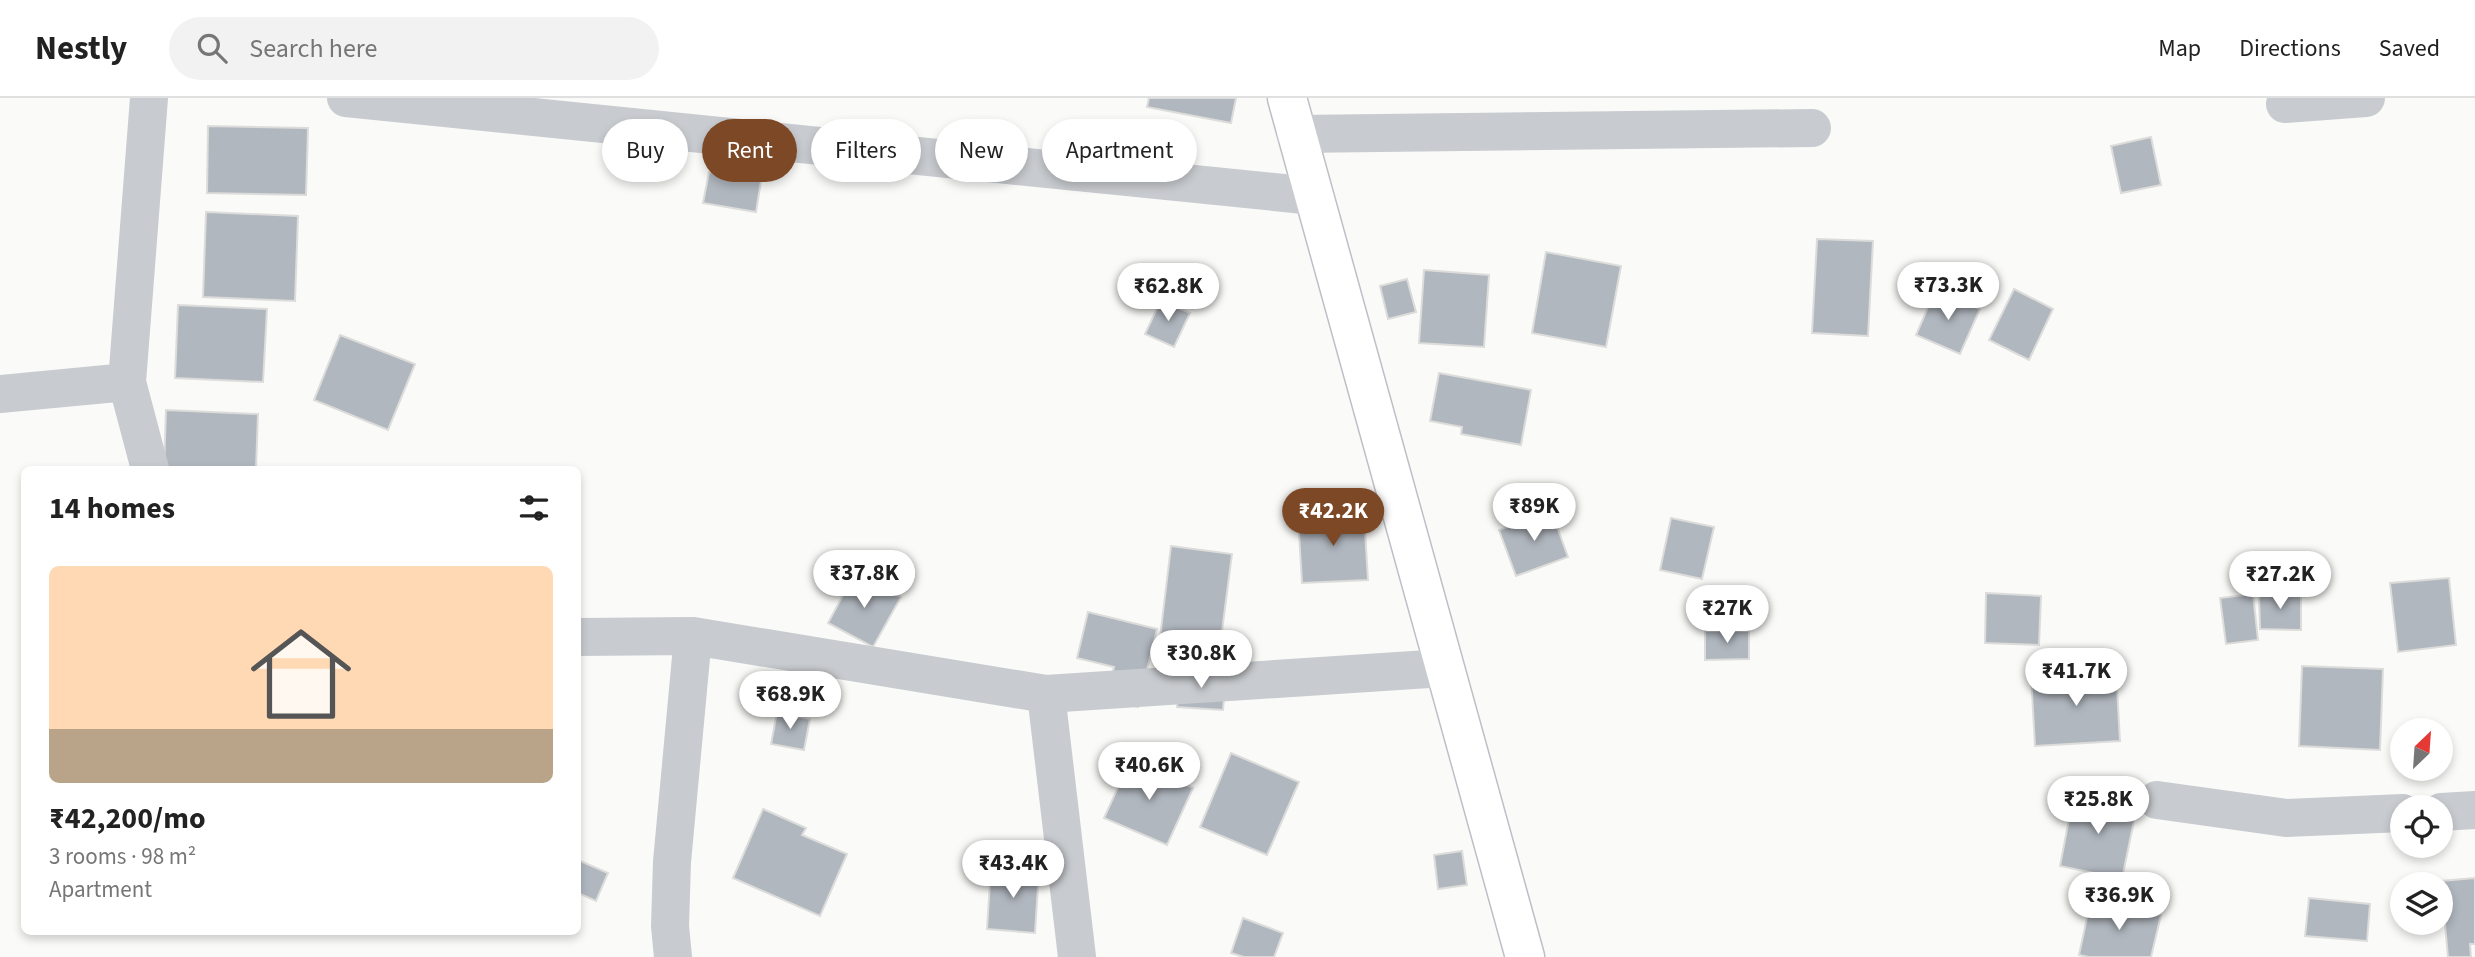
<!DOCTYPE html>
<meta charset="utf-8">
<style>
:root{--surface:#fff;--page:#f2f2f2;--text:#222;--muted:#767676;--line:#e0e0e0;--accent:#7c4825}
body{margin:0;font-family:"Source Sans 3",sans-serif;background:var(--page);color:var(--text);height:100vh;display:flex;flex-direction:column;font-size:26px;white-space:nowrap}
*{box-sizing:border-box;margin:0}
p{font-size:23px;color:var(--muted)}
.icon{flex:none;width:38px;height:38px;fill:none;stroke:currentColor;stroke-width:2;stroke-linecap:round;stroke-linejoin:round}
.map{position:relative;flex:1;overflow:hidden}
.side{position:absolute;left:21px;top:368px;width:560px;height:469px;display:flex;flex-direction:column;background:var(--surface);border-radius:10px;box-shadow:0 4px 10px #0003}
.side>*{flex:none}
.guide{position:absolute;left:602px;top:21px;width:665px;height:63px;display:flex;gap:14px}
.needle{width:46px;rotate:25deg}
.fabs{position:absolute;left:2390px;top:620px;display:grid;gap:14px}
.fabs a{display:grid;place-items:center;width:63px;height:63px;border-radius:50%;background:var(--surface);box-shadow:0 4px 10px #0003;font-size:35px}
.price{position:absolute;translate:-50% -60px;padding:0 16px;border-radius:24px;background:#fff;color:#222;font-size:23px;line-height:46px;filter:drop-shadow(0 2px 4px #0008)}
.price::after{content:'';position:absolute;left:50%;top:42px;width:21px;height:16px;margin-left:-10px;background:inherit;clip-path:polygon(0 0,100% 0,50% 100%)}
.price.current{background:var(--accent);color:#fff}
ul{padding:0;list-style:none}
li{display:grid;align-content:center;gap:14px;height:371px;padding:0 28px}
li+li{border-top:2px solid var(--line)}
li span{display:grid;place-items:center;height:217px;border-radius:10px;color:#555}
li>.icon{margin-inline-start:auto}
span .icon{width:126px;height:126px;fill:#fffc;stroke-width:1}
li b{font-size:30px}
h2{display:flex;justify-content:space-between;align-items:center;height:84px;padding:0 28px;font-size:30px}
.tag{padding:0 24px;border-radius:32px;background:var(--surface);box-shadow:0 4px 10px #0003;font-size:24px;line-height:63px}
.tag.current{background:var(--accent);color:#fff}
header{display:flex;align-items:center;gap:42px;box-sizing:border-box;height:98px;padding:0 35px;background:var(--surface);border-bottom:2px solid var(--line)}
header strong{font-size:33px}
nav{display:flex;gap:38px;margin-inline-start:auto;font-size:24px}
.search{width:490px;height:63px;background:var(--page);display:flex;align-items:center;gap:18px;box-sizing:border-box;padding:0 24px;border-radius:38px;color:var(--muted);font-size:26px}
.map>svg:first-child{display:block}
.building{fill:#b1b7bf;stroke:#dcdcda;stroke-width:2}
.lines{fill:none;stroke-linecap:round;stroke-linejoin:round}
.secondary-casing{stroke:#bcc0c6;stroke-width:41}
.minor{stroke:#c8cbcf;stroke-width:38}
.secondary{stroke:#fff;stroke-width:38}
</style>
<header>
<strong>Nestly</strong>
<div class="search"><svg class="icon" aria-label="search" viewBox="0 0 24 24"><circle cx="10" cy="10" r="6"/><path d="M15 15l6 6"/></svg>Search here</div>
<nav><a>Map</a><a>Directions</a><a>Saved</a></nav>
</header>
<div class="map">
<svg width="2475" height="859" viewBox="0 0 2475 859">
<rect width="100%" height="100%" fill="#fafaf8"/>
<path class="building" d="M1149 0H1236L1231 25 1147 9Z
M208 28 308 30 306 97 207 95Z
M2151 39 2161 87 2121 95 2111 48Z
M709 74 761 83 756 114 703 105Z
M206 114 298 118 295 203 203 199Z
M1817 141 1873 143 1868 238 1812 235Z
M1546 154 1621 168 1606 249 1532 235Z
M1424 172 1489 177 1484 249 1419 245Z
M1407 181 1416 214 1388 221 1380 188Z
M1936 191 1980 211 1960 256 1916 237Z
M2014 191 2053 211 2029 262 1989 242Z
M1161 202 1190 215 1174 249 1145 236Z
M178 207 267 211 263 284 175 280Z
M340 237 415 266 388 332 314 302Z
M1439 275 1531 292 1521 347 1461 336 1462 329 1430 323Z
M166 312 258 316 256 371H164Z
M1551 412 1568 459 1516 478 1499 432Z
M1364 416 1368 482 1302 485 1298 419Z
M1671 420 1714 429 1702 481 1660 472Z
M1171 448 1232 456 1217 572 1157 565Z
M855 475 901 499 873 549 828 525Z
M2449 480 2456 547 2398 554 2390 485Z
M2259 494H2301V532L2260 531Z
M1986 495 2041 498 2039 547 1985 545Z
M2253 496 2258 542 2226 546 2220 500Z
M1088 514 1157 531 1138 609 1106 601 1114 569 1077 560Z
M1705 533H1749V561L1705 562Z
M2302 568 2383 571 2380 652 2299 648Z
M2116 572 2120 643 2035 648 2031 577Z
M1179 573 1226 576 1223 612 1177 609Z
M777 614 810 621 804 652 771 646Z
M1231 655 1299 684 1267 757 1200 729Z
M1131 661 1193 690 1167 747 1104 720Z
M2074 695 2137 708 2122 781 2060 768Z
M763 711 806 730 802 737 847 756 820 818 733 780Z
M1462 753 1467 787 1438 791 1434 757Z
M578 762 608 775 596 803 578 795Z
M991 769 1039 773 1035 835 987 831Z
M2475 780V846H2470L2471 859H2448L2441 783Z
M2309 800 2370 806 2367 843 2305 838Z
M2091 801 2161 817 2151 859H2089L2079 857Z
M1243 820 1283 835 1274 859H1244L1231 855Z"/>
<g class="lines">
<defs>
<path id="secondary" d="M1287 0 1525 859"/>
</defs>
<use href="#secondary" class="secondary-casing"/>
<path class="minor" d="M346 0 1314 98
M2285 6 2366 0
M1296 36 1812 30
M127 284 150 371
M0 296 127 284 149 0
M578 539 693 538 1046 596
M2157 702 2286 720 2403 715
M2441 714 2475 712
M673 859 670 828 672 764 693 538
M1077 859 1046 596 1444 570"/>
<use href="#secondary" class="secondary"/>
</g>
</svg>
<div class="fabs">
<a><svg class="needle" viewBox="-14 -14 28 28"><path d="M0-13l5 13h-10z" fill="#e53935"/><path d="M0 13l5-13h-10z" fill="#767676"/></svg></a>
<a><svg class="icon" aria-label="locate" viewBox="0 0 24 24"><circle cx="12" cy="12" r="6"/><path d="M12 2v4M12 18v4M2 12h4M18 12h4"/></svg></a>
<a><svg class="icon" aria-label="layers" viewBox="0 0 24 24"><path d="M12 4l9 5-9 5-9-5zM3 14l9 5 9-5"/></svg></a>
</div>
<b class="price" style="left:1948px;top:224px">₹73.3K</b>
<b class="price" style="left:1168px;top:225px">₹62.8K</b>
<b class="price" style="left:1534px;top:445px">₹89K</b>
<b class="price current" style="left:1333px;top:450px">₹42.2K</b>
<b class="price" style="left:864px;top:512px">₹37.8K</b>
<b class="price" style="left:2280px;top:513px">₹27.2K</b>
<b class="price" style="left:1727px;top:547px">₹27K</b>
<b class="price" style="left:1201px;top:592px">₹30.8K</b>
<b class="price" style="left:2076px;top:610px">₹41.7K</b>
<b class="price" style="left:790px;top:633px">₹68.9K</b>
<b class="price" style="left:1149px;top:704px">₹40.6K</b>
<b class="price" style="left:2098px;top:738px">₹25.8K</b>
<b class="price" style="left:1013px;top:802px">₹43.4K</b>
<b class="price" style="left:2119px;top:834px">₹36.9K</b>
<div class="guide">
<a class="tag">Buy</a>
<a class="tag current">Rent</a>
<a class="tag">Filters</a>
<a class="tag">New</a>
<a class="tag">Apartment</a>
</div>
<section class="side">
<h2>14 homes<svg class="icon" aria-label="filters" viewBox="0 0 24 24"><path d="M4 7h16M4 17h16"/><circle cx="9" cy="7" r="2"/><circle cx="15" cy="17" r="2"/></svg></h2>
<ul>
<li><span style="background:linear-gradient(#ffd9b3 75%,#b9a48a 0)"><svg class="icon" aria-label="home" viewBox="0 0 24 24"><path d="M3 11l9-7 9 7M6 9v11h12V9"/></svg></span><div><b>₹42,200/mo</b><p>3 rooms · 98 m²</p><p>Apartment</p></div></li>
</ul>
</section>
</div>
